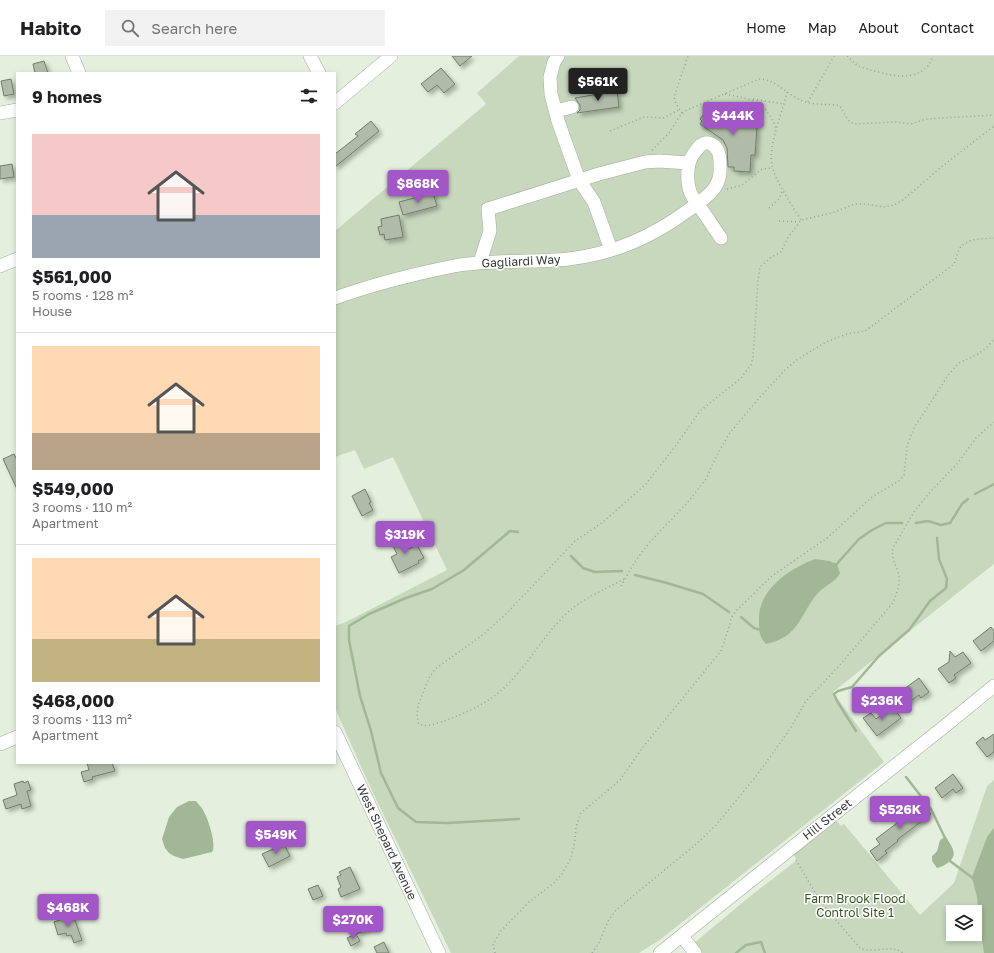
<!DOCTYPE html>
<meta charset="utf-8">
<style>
:root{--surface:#fff;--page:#f2f2f2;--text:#202124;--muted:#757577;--line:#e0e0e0;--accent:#a356c7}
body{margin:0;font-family:"Golos Text",sans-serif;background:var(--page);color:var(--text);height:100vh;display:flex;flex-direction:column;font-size:15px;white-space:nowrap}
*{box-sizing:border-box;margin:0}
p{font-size:13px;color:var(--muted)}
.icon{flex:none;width:22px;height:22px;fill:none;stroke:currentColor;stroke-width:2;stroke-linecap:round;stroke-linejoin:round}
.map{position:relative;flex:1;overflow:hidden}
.details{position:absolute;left:16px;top:16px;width:320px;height:692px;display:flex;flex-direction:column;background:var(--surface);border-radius:0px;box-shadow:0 2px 6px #0003}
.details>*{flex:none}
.fabs{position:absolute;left:946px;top:849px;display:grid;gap:8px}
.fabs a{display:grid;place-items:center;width:36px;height:36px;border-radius:0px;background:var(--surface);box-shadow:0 2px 6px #0003;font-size:20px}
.price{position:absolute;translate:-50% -34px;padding:0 9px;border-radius:4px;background:var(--accent);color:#fff;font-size:13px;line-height:26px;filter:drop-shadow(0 1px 2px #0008)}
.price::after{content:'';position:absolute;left:50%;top:24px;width:12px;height:9px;margin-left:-6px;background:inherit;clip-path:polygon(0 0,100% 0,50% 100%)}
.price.on{background:#222;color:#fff}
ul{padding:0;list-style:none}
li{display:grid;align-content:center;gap:8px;height:212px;padding:0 16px}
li+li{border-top:1px solid var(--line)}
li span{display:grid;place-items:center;height:124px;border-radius:0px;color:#555}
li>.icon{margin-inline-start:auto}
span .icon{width:72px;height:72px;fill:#fffc;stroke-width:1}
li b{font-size:17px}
h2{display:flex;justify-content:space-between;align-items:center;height:48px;padding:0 16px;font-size:17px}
header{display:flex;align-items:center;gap:24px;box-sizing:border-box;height:56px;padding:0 20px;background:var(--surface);border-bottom:1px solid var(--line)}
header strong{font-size:19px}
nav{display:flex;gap:22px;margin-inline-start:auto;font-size:14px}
.search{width:280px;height:36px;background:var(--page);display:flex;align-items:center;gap:10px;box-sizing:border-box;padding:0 14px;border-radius:0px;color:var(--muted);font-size:15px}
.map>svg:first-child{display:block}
.green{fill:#c7d8bd;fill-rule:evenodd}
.water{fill:#a2b795}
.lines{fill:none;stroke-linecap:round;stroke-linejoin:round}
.stream{stroke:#a2b795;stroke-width:2.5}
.building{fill:#b0bca9;stroke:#727d6c;filter:url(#shadow)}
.minor-casing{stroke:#a2ad9b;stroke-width:14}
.path{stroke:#98a193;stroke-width:1.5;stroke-dasharray:1 3;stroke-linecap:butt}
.minor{stroke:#fff;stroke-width:13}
.labels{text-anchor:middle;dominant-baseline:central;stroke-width:3;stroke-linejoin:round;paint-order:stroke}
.street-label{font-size:12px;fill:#353932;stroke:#fff}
.park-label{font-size:12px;fill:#375322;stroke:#fff}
</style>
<header>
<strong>Habito</strong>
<div class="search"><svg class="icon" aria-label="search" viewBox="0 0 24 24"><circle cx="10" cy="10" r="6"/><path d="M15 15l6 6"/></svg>Search here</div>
<nav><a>Home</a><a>Map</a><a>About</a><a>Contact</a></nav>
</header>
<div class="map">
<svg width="994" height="897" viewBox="0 0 994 897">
<defs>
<filter id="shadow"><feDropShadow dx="3" dy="3" stdDeviation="2" flood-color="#0004"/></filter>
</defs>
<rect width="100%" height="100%" fill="#e4f0dd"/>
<path class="green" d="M519 0H994V508L833 636 884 706 661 883 639 897H451L372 735 335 652V570L346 566 447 514 393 401 364 413 355 394 335 401V175L486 48 477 37Z
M994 724V897H690L687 893 748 842 797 804 793 798 836 764 841 770 844 768 920 859 954 827 987 730ZM953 856H975V878H953Z"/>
<path class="water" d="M815 503 829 505 837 508 840 517C835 527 825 529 818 537 799 559 800 581 766 588 759 581 759 574 759 565 759 561 759 557 760 553 766 528 794 511 815 503Z
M189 745H196C199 749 202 751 204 756 208 763 217 789 212 796L183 803 174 800 169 797 165 792 162 783 169 761 177 751Z
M994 772V897H984L980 871 977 841 972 821 987 781Z
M946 781C951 790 959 798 949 806 945 809 942 811 937 812L932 805V800C934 798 936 797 937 795 940 789 937 783 946 781Z"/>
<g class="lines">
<path class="stream" d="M975 438 994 428
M916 467 928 465 941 469 950 467 962 448 968 443
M518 476 510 475 464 514 432 533 406 542 369 558 349 570V584L360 640 371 675 381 717 398 752 416 766 447 767 519 763
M571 500 583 512 595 516 622 515
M835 510 859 483 872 474 886 467H902
M635 519 667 527 703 538 729 556
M741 561 754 572 760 574
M856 675 837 645 834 638 838 635 852 631 879 600 909 574 930 545 946 532 947 523 939 503 937 482
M906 721 931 753 946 784
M949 803 950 805 974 823
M736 897 746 889 761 886 765 897"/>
</g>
<path class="building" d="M452 0H472L460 10Z
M44 5 48 17H35L33 8Z
M441 12 455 28 444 37 437 29 428 36 421 28Z
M11 23 14 38 4 40 1 25Z
M617 35 619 51 577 57 580 54V49L575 42Z
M712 47 732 61 735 56 757 71 755 99H751L750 116 734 115V111H728L727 92 723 84 700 68 702 65 700 63Z
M371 65 379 75 335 111V98L358 80 355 78Z
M12 108 14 121 0 123V110Z
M433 137 437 150 403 159 399 146Z
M399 159 403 181 385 184 384 178 380 179 378 171 382 170 381 163Z
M14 398 17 404V433L3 403Z
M365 433 371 446 369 447 373 454 362 460 352 440Z
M402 480 409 493 417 489 424 502 418 505 419 507 399 517 391 501 397 498 391 486Z
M991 571 994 575V585L981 595 973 585Z
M950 595 955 601 963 596 971 607 954 619 956 622 949 627 938 613 949 606Z
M919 622 929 636 921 642 919 639 908 647 900 636Z
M892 650 901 662 877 680 863 662 871 657 876 663Z
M994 678V696L987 701 976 687 983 681 985 684Z
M87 707H112L115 715 92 721 93 723 84 726 81 716 89 714Z
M953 718 963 732 956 737 953 733 942 742 935 732Z
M23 725 24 727 28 725 31 734 27 735 31 750 22 753 21 748 6 753 3 744 17 739 14 728Z
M922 747 931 758 897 784 898 785 885 795 887 797 877 805 870 795 880 788 876 783 897 767 896 765Z
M284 788 290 800 269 811 262 798Z
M350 811 360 833 341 841 338 833 341 831 337 821 341 819 339 816Z
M318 829 323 840 313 844 308 833Z
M369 853 372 861 369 862 373 870 357 878 351 865 356 863 354 860Z
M73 859 82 884 74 887 71 879 67 880 66 877 58 879 54 866Z
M356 878 360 885 351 890 347 882Z
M384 886 389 897H377L374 891Z"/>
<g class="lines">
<defs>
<path id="minor" d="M72 0 79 17
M310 0 319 17
M558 0 554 6 550 21 551 38 558 65 579 124 594 146 611 194
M335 47 391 0
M556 55 572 51
M0 57 17 54
M480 206 490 175 488 153 599 118 645 106 659 105 689 107
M0 210 17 203
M335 242C374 228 414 218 454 210 492 203 531 207 569 203 616 197 652 181 690 153 702 144 719 134 720 117 720 108 722 93 711 88 706 85 701 88 698 92 695 96 691 100 690 105 687 112 687 127 690 135 691 140 696 145 699 150 707 161 714 172 721 182
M335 676 439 897
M0 688 17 681
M682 880 695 897
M660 897 789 794 945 670 994 630"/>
</defs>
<use href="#minor" class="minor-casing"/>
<path class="path" d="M847 0C851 3 854 8 859 10 867 14 896 21 904 20 916 20 931 13 932 0
M787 36C783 56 768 89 772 109 774 123 793 151 801 164
M725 38C753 44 764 43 776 72
M753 43 784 48
M808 46 834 0
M682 57 676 48 674 41 688 0
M610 75 644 61 664 62 680 53
M652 94 669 77 680 60 685 55 759 23C776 23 787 39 803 45 815 50 828 47 840 50L848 64 854 68 896 66 911 68 926 63 994 59
M727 133 742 129 762 113 772 112
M769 152 779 143 783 133
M779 165 799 166
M624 523C604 534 581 543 565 559 546 577 534 599 517 618 497 643 474 654 444 665 436 667 426 673 418 667L417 657 419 647 429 622 435 613 484 578 507 557 575 485 603 466 645 429 674 392 700 355 741 322 751 309 753 301 758 225 760 211 770 202 781 196 787 183 801 164 832 157 855 148H866L883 151 894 149 903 144 940 112 994 70
M621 530 636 504 649 487 688 446 706 423 717 399 729 378 759 342 786 313 798 303 826 286 847 278 865 275 872 270 954 208C956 203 957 197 960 192 967 182 983 183 994 182
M796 804 816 838 829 856 861 893C879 897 891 888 903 897
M495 897 493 888 501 875 528 847 555 826 562 818 571 802 575 783 576 771 581 757 620 724 643 691 721 595 730 568 731 562 736 555 772 520 827 482 872 441 899 425 904 419 907 390 914 372 949 318 959 307 978 298 986 292 994 283
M592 897 599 887 608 865 616 854 695 789 716 769 757 719 783 683 793 668 806 645 839 610 892 548C897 538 901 527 898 516 895 507 891 501 893 492L914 456 930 436 957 408 976 382 994 366"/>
<use href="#minor" class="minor"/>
</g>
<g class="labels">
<g class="street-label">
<text transform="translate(521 205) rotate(-3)">Gagliardi Way</text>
<text transform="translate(827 763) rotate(-38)">Hill Street</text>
<text transform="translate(387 786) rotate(65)">West Shepard Avenue</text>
</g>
<g class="park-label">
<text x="855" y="842">Farm Brook Flood<tspan x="855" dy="14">Control Site 1</tspan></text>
</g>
</g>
</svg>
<div class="fabs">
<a><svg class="icon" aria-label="layers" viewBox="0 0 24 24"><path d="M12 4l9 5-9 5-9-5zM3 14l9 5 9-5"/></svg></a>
</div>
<b class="price on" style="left:598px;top:46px">$561K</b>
<b class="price" style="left:733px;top:80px">$444K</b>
<b class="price" style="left:418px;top:148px">$868K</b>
<b class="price" style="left:405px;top:499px">$319K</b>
<b class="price" style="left:882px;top:665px">$236K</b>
<b class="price" style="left:900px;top:774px">$526K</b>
<b class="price" style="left:276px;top:799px">$549K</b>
<b class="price" style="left:68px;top:872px">$468K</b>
<b class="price" style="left:353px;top:884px">$270K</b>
<section class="details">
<h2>9 homes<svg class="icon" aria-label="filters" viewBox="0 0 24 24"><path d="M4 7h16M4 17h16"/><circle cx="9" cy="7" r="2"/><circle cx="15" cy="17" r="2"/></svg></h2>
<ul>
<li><span style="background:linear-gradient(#f6c9c9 65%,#9aa5b1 0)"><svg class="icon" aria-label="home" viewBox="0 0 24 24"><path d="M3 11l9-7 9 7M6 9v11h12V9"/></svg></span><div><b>$561,000</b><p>5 rooms · 128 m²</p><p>House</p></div></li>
<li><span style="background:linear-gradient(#ffd9b3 70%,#b9a48a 0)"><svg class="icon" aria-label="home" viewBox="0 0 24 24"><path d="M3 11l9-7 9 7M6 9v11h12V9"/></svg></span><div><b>$549,000</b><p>3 rooms · 110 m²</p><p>Apartment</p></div></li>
<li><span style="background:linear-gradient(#ffd9b3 65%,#c2b280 0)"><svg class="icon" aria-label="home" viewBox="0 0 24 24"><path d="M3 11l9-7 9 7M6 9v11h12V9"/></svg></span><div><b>$468,000</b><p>3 rooms · 113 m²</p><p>Apartment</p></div></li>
</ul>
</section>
</div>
